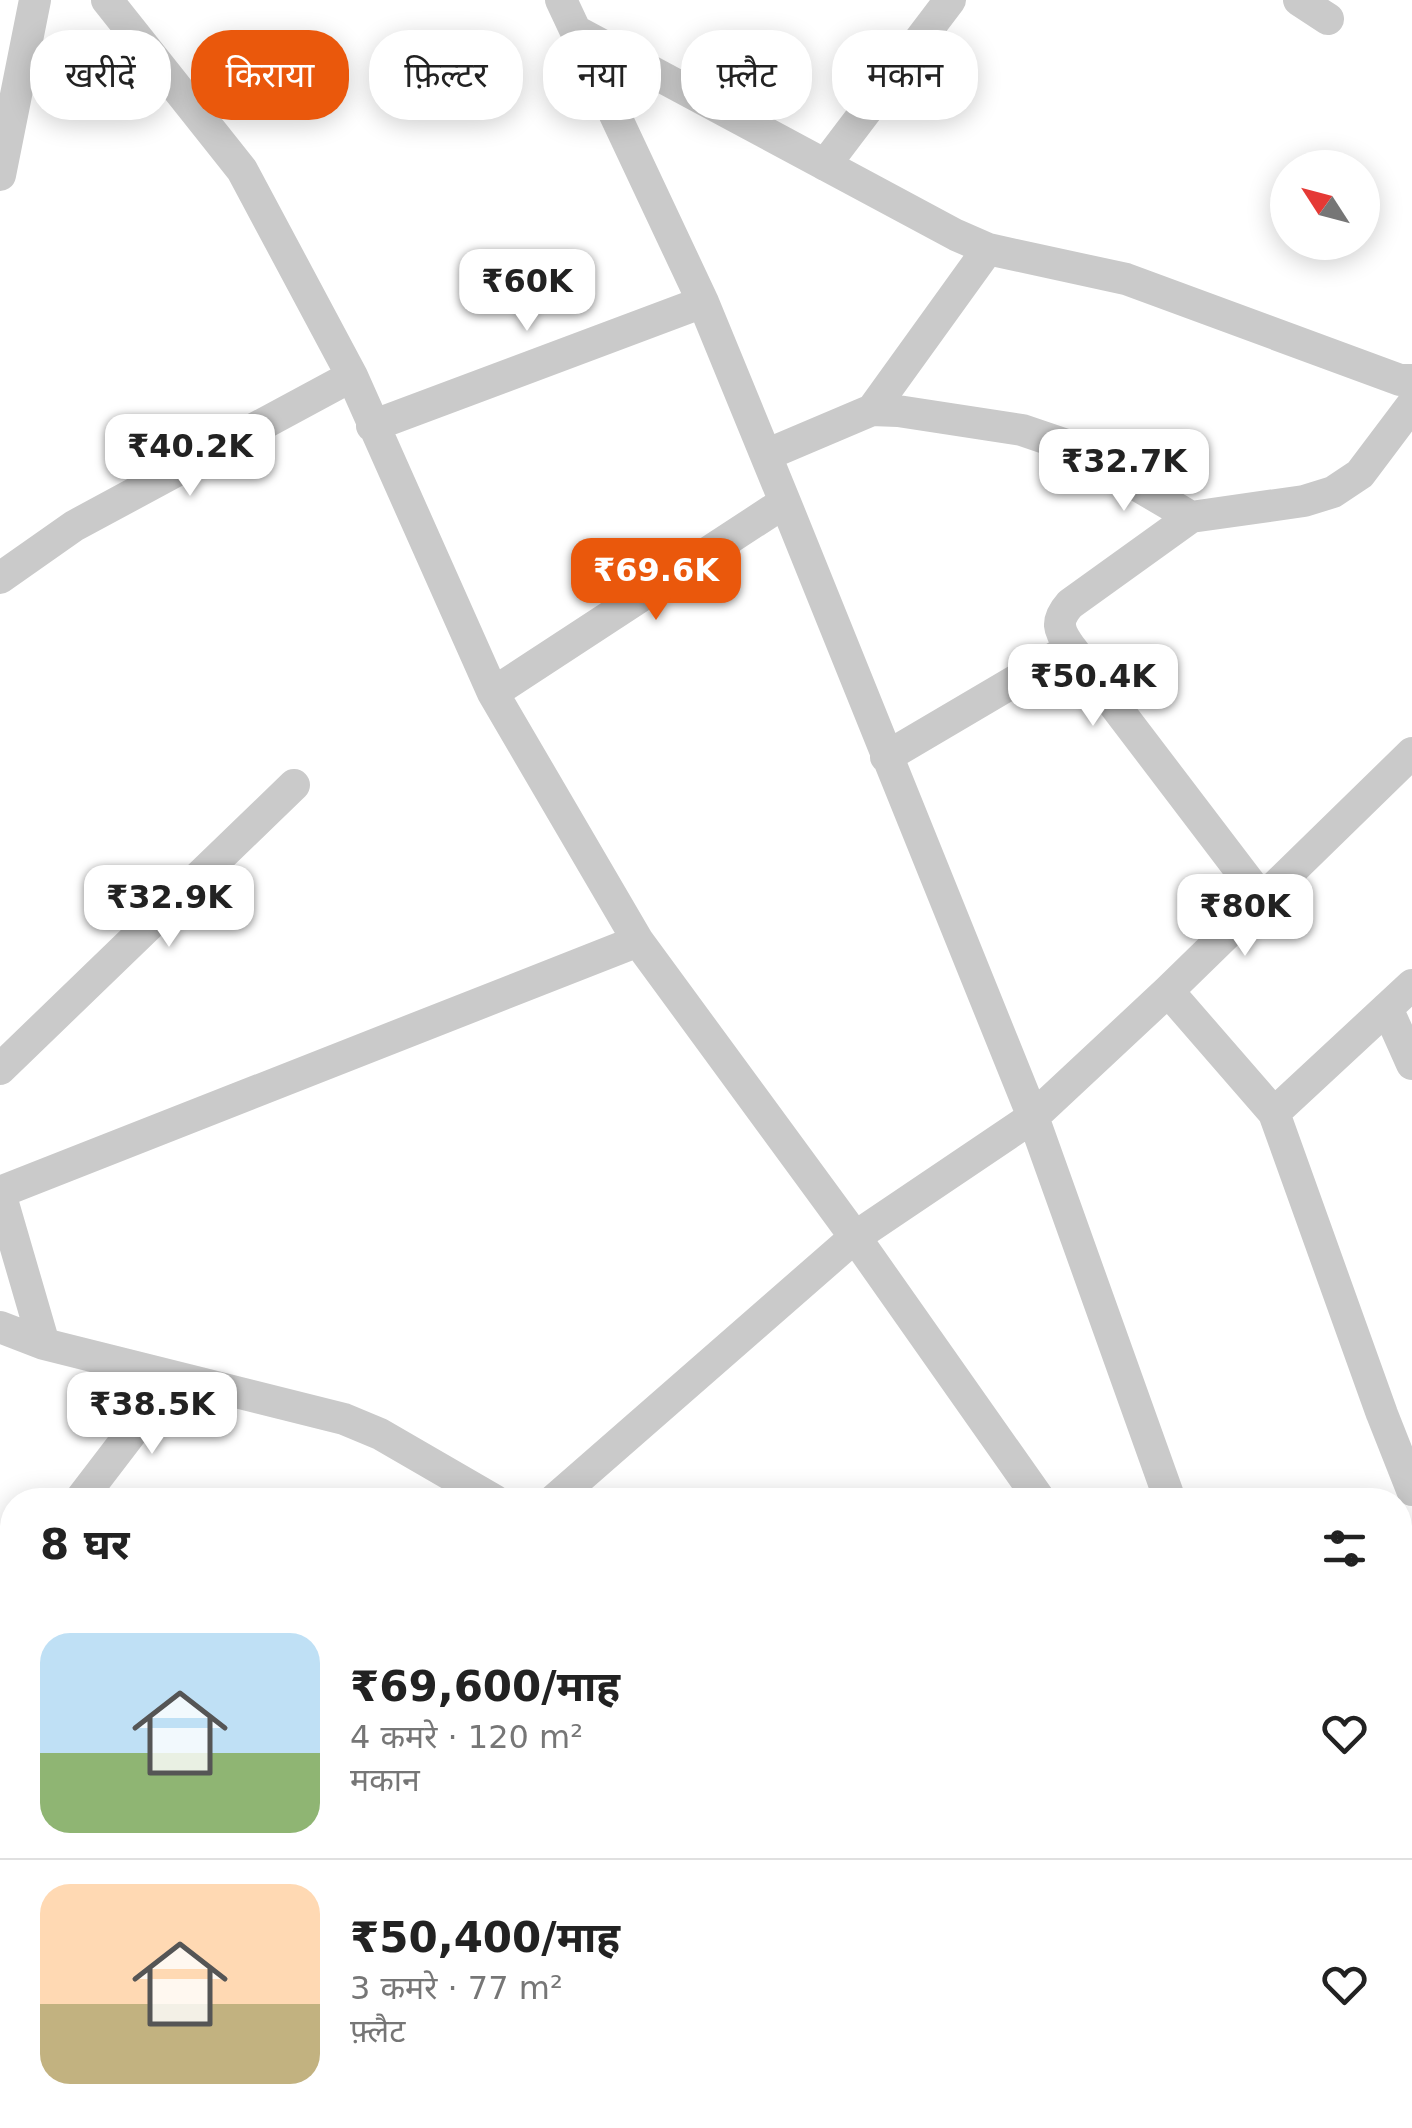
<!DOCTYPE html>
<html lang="hi">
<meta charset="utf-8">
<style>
:root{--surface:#fff;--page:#f2f2f2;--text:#222;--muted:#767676;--line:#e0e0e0;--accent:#ea580c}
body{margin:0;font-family:"DejaVu Sans","Noto Sans Devanagari",sans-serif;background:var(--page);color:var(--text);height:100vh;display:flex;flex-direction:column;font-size:38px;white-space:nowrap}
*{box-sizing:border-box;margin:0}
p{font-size:32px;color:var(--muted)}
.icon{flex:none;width:55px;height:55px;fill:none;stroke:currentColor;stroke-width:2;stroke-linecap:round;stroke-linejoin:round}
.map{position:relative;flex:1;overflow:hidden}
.panel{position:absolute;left:0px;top:1488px;width:1412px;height:642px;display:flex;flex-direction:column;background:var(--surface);border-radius:40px 40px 0 0;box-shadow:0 5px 25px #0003}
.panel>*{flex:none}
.top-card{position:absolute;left:30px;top:30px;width:1352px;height:90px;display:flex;gap:20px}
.needle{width:65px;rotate:306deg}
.fabs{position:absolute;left:1270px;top:150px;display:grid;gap:20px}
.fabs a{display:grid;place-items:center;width:110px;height:110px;border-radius:50%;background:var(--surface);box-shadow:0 5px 25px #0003;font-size:50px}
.price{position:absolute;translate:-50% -85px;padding:0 22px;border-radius:20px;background:#fff;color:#222;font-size:32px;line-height:65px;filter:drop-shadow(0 2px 5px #0008)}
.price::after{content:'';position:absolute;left:50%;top:60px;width:30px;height:22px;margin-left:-15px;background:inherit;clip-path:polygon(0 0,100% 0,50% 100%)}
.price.selected{background:var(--accent);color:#fff}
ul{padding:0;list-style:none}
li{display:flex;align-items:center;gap:30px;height:250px;padding:0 40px}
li+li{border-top:2px solid var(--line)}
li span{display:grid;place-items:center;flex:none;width:280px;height:200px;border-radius:30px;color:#555}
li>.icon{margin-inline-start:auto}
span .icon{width:120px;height:120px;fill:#fffc;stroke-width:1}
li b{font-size:42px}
h2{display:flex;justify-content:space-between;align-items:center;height:120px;padding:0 40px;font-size:42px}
.pill{padding:0 35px;border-radius:40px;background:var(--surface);box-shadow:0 5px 25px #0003;font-size:35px;line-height:90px}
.pill.selected{background:var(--accent);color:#fff}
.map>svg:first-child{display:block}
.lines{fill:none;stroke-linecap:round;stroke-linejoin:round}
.minor{stroke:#cacaca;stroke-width:32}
</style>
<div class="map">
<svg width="1412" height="2128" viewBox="0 0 1412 2128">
<rect width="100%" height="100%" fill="#fff"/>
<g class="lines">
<path class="minor" d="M107 0 242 170 352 376 493 693 638 941 855 1237 1040 1500
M561 0 703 302 785 502 1033 1117 1170 1500
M1299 0 1328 19
M576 31 956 235 988 249 1126 279 1400 380H1412
M825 165 950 0
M0 175 35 0
M872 410 988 249
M372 426 703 302
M766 455 872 410 898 411 1022 430 1072 447 1191 517 1304 501 1333 492 1360 474 1412 405
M0 578 74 526 352 376
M1071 648C1058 630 1055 621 1070 604L1191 517
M493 693 785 502
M886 757 1071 648 1262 899
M1168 991 1274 1113 1382 1414 1412 1490
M1387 1008 1412 1064
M0 1069 294 785
M1274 1113 1412 985
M0 1192 638 941
M0 1193 44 1344 344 1419 380 1434 494 1500
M0 1327 44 1344
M80 1500 174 1377
M554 1500 855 1237 1033 1117 1168 991 1412 753
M0 1605 12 1588
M1400 1666 1412 1661
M1400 2036 1412 2031
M1400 2095 1412 2126"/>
</g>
</svg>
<div class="fabs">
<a><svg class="needle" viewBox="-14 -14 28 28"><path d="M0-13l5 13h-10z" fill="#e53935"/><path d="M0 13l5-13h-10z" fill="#767676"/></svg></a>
</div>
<b class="price" style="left:527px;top:334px">₹60K</b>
<b class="price" style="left:190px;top:499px">₹40.2K</b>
<b class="price" style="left:1124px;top:514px">₹32.7K</b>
<b class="price selected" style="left:656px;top:623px">₹69.6K</b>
<b class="price" style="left:1093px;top:729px">₹50.4K</b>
<b class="price" style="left:169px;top:950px">₹32.9K</b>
<b class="price" style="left:1245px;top:959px">₹80K</b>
<b class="price" style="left:152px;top:1457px">₹38.5K</b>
<div class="top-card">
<a class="pill">खरीदें</a>
<a class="pill selected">किराया</a>
<a class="pill">फ़िल्टर</a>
<a class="pill">नया</a>
<a class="pill">फ़्लैट</a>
<a class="pill">मकान</a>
</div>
<section class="panel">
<h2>8 घर<svg class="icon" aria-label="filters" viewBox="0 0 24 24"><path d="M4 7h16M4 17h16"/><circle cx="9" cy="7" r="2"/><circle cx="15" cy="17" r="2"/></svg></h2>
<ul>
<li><span style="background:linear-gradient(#bfe0f5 60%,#8fb573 0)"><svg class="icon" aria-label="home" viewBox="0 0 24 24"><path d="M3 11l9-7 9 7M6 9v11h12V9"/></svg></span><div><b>₹69,600/माह</b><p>4 कमरे · 120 m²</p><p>मकान</p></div><svg class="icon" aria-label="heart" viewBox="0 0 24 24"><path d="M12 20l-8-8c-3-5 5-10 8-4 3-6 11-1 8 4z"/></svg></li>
<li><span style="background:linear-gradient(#ffd9b3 60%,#c2b280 0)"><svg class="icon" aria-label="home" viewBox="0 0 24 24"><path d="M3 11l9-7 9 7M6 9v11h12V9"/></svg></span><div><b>₹50,400/माह</b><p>3 कमरे · 77 m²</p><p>फ़्लैट</p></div><svg class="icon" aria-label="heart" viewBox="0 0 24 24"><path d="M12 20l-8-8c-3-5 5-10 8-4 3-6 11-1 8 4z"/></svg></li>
</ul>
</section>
</div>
